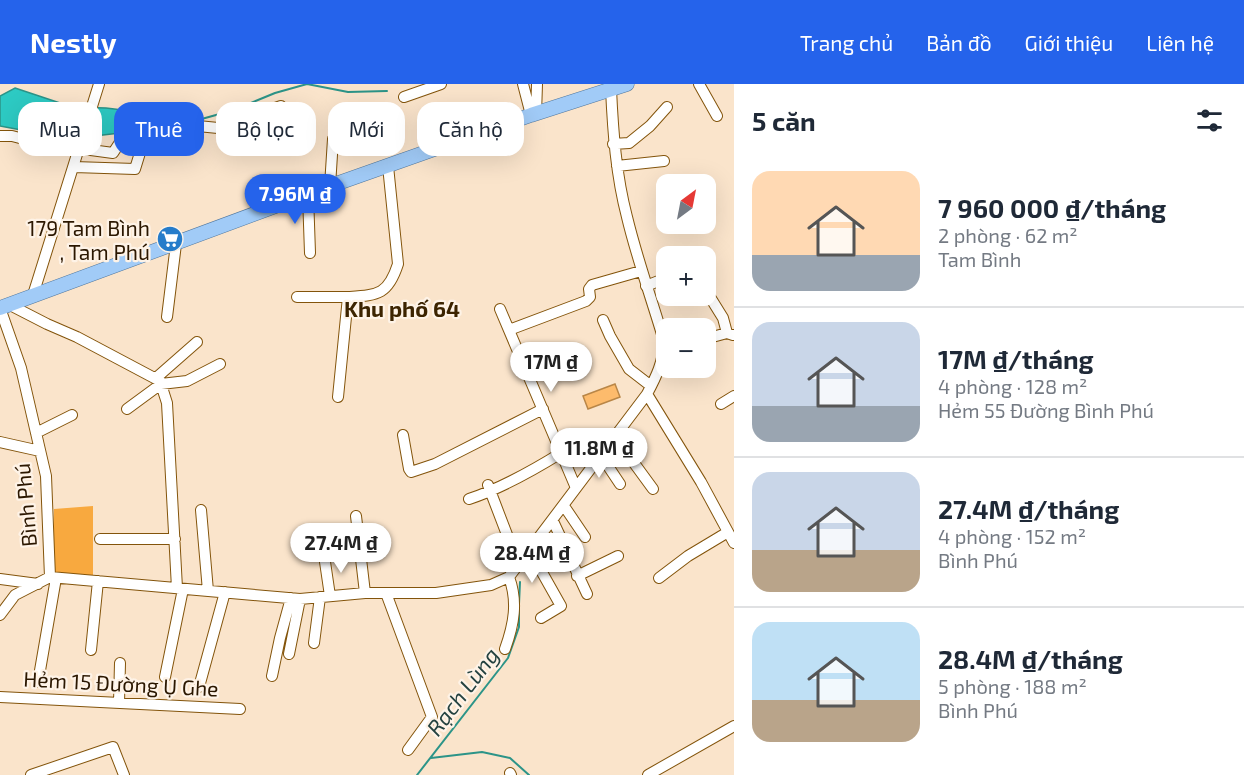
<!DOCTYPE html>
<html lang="vi">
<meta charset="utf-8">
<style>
:root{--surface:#fff;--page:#f6f6f7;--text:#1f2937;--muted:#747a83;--line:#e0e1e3;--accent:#2563eb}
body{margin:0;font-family:"Exo 2",sans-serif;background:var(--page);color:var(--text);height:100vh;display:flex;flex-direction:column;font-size:22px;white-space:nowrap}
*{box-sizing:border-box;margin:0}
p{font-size:20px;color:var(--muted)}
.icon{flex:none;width:33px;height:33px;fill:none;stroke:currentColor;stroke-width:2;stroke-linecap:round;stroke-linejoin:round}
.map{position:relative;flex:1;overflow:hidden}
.panel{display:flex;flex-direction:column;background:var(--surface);width:510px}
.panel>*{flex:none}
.hud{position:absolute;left:18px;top:18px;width:570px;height:54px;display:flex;gap:12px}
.needle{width:39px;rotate:32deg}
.controls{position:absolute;left:656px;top:90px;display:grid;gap:12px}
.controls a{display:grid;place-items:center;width:60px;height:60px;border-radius:12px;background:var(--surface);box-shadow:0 6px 24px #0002;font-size:30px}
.price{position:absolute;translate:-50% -51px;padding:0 14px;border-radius:21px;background:#fff;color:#222;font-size:20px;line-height:39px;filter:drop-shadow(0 2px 3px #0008)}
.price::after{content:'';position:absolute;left:50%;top:36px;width:18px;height:14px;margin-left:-9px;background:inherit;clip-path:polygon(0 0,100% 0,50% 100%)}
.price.on{background:var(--accent);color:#fff}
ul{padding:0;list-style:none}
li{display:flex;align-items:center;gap:18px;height:150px;padding:0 18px}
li+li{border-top:2px solid var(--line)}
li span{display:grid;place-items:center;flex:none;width:168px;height:120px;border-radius:18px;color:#555}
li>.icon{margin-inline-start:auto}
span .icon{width:72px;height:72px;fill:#fffc;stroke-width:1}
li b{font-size:26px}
h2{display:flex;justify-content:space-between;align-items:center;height:72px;padding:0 18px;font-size:26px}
.pill{padding:0 21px;border-radius:18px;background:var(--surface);box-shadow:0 6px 24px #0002;font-size:21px;line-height:54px}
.pill.on{background:var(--accent);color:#fff}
header{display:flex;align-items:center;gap:36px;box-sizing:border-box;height:84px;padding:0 30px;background:var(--accent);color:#fff}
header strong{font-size:28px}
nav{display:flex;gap:33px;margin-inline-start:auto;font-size:21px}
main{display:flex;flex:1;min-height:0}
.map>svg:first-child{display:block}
.green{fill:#f8a93f}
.water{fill:#2dcac3;stroke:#2c9488;stroke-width:1.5}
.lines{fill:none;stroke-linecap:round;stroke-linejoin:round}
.stream{stroke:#2c9488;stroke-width:2}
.building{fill:#fdbb6c;stroke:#b98647;stroke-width:1.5}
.minor-casing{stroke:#83540b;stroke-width:12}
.major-casing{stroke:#4f769d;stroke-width:15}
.minor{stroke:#fff;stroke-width:10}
.major{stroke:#a1cbf7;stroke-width:14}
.labels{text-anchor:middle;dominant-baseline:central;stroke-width:4.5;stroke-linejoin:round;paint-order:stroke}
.poi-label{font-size:21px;fill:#2b1700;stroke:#fef3e7;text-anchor:end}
.street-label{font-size:21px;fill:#2b1700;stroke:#fef3e7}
.neighbourhood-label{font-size:22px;font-weight:bold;fill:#3c2401;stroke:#fef3e7}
.water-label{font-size:22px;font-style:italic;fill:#244240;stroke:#fef3e7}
</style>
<header>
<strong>Nestly</strong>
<nav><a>Trang chủ</a><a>Bản đồ</a><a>Giới thiệu</a><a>Liên hệ</a></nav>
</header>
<main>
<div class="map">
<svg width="734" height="691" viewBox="0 0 734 691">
<rect width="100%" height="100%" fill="#fae4cb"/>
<path class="green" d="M93 422V492L57 490 54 488V425Z"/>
<path class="water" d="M15 4 72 23 106 24 139 28 175 27 166 47 120 49 69 55 0 42V12Z"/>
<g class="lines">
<path class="stream" d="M169 37 198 36 234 26 275 9 307 0 348 8 387 7
M519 520 520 498
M431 674 482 668 510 674 529 691
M417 691 508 574 519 543V525"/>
</g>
<path class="building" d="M615 300 620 313 588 325 583 312Z"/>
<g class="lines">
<defs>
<path id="minor" d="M523 0 531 31
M699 0 717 32
M404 13 441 0
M536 30 537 0
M1 52H12L39 59 113 69 126 49C142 45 155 51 169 59L176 57 180 48 186 43 198 42 218 44 281 22
M613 60 629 59 650 42 667 23
M617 82 664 77
M74 83 135 85 143 59
M330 102 333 55
M308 111 310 169
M646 202 666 194
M705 205 723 234 727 249
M33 211 99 0
M297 213H348
M10 221 47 240 77 253 160 297 167 319 177 504
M0 224 21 284 46 392 50 493
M500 225 576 404
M167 233 176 160
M603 236 610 252 629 285 651 302
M509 246 586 217 590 213 589 205 592 201 641 187
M705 255 727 249 733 251
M156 294 197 258
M647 310 701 398 734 459
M338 313 348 213C378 211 388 211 398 180L388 82
M721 320 734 312
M127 325 161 300 187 297 220 280
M36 349 72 331
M403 351 409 385 411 388 435 380 543 325
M615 353 653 405
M0 358 40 367
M602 373 620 400
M488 401 519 482
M469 415C502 404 532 387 561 369
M564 422 585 453
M201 426 208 507
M356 432 365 509
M553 437 587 510
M100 455H175
M530 467 561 522 541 534
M324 471 330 512
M577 492 618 472
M50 493 300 515 365 509H436L491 501 509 493 647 310C656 293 664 277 664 257 652 216 637 175 627 133 616 91 613 48 611 5
M659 494 688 472 728 448
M0 495 38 500
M386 509 432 633 408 666
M0 531 15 511 50 493
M314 559 320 513
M505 565C514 540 518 518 509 493
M91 566 98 497
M289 570 300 515
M272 592 280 554 291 514
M165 593 183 505
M38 598 56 494
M199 603 225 508
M0 613 240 625
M119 619 120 579
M510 689 511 691
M31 691 113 663 124 691
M648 691 734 642"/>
<path id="major" d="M0 224 330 102 531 31 627 0"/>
</defs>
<use href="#minor" class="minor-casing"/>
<use href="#major" class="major-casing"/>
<use href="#minor" class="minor"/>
<use href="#major" class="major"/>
</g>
<defs>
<symbol id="supermarket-disc" viewBox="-11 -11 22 22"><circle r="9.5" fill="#267cca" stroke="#fef3e7"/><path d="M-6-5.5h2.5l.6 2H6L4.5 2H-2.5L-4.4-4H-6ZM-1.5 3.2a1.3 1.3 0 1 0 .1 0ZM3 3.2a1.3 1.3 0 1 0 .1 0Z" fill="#fff"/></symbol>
</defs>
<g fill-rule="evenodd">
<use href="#supermarket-disc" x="155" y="140" width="30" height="30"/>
</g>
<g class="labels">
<g class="poi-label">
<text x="150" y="143">179 Tam Bình<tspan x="150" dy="24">, Tam Phú</tspan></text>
</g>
<g class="street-label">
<text transform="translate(25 421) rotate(-95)">Bình Phú</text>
<text transform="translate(121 599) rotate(3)">Hẻm 15 Đường Ụ Ghe</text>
</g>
<g class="neighbourhood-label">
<text x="402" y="224">Khu phố 64</text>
</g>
<g class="water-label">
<text transform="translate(462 607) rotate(-53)">Rạch Lùng</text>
</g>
</g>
</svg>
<div class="controls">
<a><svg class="needle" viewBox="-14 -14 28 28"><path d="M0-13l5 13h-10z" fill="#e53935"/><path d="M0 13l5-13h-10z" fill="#747a83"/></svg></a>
<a>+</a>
<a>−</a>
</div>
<b class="price on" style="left:295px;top:141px">7.96M ₫</b>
<b class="price" style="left:551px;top:309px">17M ₫</b>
<b class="price" style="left:599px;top:395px">11.8M ₫</b>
<b class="price" style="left:341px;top:490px">27.4M ₫</b>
<b class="price" style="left:532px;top:500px">28.4M ₫</b>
<div class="hud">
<a class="pill">Mua</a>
<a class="pill on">Thuê</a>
<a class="pill">Bộ lọc</a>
<a class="pill">Mới</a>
<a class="pill">Căn hộ</a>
</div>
</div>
<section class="panel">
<h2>5 căn<svg class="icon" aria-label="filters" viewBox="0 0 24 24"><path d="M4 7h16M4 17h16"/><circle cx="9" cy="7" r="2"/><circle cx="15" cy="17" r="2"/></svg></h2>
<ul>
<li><span style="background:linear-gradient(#ffd9b3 70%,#9aa5b1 0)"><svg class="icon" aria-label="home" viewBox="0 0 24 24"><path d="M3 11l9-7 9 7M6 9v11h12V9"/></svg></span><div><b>7 960 000 ₫/tháng</b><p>2 phòng · 62 m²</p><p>Tam Bình</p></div></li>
<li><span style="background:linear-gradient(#c9d6e8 70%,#9aa5b1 0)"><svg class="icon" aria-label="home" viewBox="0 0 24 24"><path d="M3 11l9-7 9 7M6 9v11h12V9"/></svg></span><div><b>17M ₫/tháng</b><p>4 phòng · 128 m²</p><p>Hẻm 55 Đường Bình Phú</p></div></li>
<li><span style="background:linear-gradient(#c9d6e8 65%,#b9a48a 0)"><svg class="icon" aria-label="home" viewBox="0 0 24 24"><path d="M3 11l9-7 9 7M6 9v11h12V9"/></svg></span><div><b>27.4M ₫/tháng</b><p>4 phòng · 152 m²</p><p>Bình Phú</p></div></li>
<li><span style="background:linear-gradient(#bfe0f5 65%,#b9a48a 0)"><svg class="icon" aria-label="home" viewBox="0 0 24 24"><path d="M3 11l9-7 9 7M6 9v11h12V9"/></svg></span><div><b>28.4M ₫/tháng</b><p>5 phòng · 188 m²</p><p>Bình Phú</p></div></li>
</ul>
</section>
</main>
